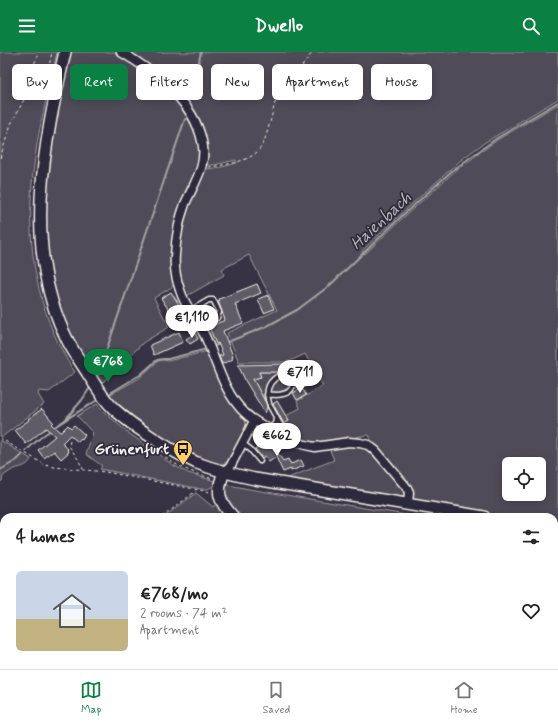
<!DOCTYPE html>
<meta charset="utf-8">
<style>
:root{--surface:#fff;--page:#f6f6f6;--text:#222;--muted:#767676;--line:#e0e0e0;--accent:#0b8043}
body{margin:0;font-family:Mynerve,sans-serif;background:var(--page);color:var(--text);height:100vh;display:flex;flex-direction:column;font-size:15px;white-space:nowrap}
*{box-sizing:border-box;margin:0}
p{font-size:13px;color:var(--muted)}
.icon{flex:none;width:22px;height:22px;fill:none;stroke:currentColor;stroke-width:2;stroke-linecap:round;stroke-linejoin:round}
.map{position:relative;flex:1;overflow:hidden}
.side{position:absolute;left:0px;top:461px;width:558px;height:156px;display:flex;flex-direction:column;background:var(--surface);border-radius:12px 12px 0 0;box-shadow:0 2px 10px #0003}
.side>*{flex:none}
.hud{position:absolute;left:12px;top:12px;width:534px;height:36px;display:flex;gap:8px}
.fabs{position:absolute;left:502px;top:405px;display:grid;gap:8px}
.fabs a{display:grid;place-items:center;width:44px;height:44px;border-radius:6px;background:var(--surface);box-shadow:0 2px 10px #0003;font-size:20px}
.price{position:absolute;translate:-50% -34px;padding:0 9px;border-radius:14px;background:#fff;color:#222;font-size:13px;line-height:26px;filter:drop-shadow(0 1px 2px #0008)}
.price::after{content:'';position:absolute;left:50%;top:24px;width:12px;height:9px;margin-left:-6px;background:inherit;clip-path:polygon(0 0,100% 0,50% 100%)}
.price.selected{background:var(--accent);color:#fff}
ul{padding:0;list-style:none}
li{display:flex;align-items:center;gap:12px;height:100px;padding:0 16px}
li+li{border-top:1px solid var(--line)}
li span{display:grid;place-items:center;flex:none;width:112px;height:80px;border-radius:6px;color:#555}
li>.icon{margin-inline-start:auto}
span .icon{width:48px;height:48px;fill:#fffc;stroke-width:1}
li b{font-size:17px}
h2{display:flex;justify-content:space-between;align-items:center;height:48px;padding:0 16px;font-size:17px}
.tag{padding:0 14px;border-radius:6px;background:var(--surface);box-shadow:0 2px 10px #0003;font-size:14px;line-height:36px}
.tag.selected{background:var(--accent);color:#fff}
header{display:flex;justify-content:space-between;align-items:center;height:52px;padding:0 16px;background:var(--accent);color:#fff;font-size:18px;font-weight:700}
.tab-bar{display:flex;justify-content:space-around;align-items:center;height:56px;border-top:1px solid var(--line);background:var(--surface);font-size:11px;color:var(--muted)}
.tab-bar a{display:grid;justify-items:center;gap:2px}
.tab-bar .selected{color:var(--accent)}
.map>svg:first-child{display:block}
.green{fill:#504b59;stroke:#a29ea0;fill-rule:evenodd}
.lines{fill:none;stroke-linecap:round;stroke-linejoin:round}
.stream{stroke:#a6a2a4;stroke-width:2}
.building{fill:#5f5c67;stroke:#f4f1e8}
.lane-casing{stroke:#f4f1e8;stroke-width:7}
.street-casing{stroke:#f4f1e8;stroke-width:11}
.secondary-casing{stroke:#f4f1e8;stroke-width:14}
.path{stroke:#f4f1e8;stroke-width:1;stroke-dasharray:3 3;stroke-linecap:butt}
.lane{stroke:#2f2a3d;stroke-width:4}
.street{stroke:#2f2a3d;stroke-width:8}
.secondary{stroke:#2f2a3d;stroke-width:11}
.labels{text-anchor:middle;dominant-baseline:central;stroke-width:3.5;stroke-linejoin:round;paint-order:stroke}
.poi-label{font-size:16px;font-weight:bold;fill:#f4f1e8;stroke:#2f2a3d;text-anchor:end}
.water-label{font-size:17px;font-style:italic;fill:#bab6b5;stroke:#2f2a3d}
</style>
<header><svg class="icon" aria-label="menu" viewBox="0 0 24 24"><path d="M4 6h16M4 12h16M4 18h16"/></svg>Dwello<svg class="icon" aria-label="search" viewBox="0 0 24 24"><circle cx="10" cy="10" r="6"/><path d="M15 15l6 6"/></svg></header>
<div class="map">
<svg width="558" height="617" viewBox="0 0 558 617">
<rect width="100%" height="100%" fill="#373244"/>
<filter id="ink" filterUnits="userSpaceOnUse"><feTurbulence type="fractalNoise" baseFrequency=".025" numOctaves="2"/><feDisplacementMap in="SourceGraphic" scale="8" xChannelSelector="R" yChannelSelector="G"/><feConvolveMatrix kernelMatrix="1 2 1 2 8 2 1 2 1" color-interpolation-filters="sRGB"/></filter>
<g filter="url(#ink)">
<path class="green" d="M0 0H57C48 40 37 81 33 122 26 183 34 248 64 302 67 309 71 314 75 320L49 340 39 339 38 342 44 352 2 385 0 384Z
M69 0H115L140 14 179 49 197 81 201 104 198 118 181 155 175 233 154 246 169 275 144 290 101 332 78 300 59 260 45 192V147L50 91Z
M126 0H558V47L484 91 461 108 413 151 362 199 365 202 405 164 454 120 497 88 558 52V474L554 473V465H506L430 453 414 448 379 397 374 392 373 389 370 387V384L368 383 322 391 304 390 290 383 283 372 289 369 286 364 300 356 297 349 323 334 305 302 290 309 282 310H239L227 281 277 258 249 203 222 217 224 223 185 245 177 211 182 170 190 149 203 120 207 117 222 115 237 111 236 108 214 113H207L195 63ZM509 412H539V442H509Z
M208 299 245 366 246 374 245 378 228 409C222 413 219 414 212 413L174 391 158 385 122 358 109 343 138 327 158 309 163 308 168 309Z
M285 319C269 328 264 333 267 352L253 327 261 325 259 320H282Z
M286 325C291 329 290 336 284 339 280 341 274 341 270 341 270 332 278 326 286 325Z
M97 352 103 359 127 380 173 413 188 421 215 429V433L208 437H201L100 417 102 414 86 402 93 381 77 364Z
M0 388 31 407C28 415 19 415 12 418 9 420 6 422 3 424L2 429 0 430Z
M351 393H358L370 398 405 440 406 444 404 447 283 428 308 418 334 408 329 396Z
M224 432 249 437 419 465H237L225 448Z
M196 441 213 455 217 451 228 465H164Z
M554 488H558V617H388L384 613H554Z
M4 574V613H371L369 617H0V577Z"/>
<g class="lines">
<path class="stream" d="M191 45 201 0
M225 291 265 275 297 258 329 234 403 163 453 118 497 86 558 50
M214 294 221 292
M96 327 98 323 185 67
M107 343 140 323 157 308 163 307H168L207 297
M64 369 82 348 91 334
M26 399C47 377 74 363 99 347
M0 418 17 408 22 403"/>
</g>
<path class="building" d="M257 232 261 241 235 252 243 271 223 279 233 304H232L233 307 222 312 219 304 223 303 218 291 216 292 209 275 225 268 218 249 220 248 219 247Z
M171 240 180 254 170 260 161 246Z
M268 243 274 257 264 261 258 247Z
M179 280 183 290 154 303 150 293Z
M195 281 198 287 190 292 186 287Z
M305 310 315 329 303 336 292 317Z
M284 312H290L291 319 280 320H259L261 325 253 327 267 353V356L265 361 246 330 238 313Z
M302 336 306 343 297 348 293 341Z
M277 349 289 369 284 372 273 352Z
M42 357 53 370 51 372 60 380H61L68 373 71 376 74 373 85 383 82 388 81 387 78 390 70 383 62 391 68 397 67 398 69 400 61 407 54 399 44 406 38 398 55 384 46 376 26 392 15 378 29 368 28 367Z
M268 387 283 409 288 407 290 411H291V412L301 408 304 414 291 419V417L283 420 276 405 269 410 265 404 262 406 255 397Z"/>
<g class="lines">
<defs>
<path id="lane" d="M190 259 209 248H213L215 251 219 260 217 266 199 273
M267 343C272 342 278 344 283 342 293 340 297 329 290 322 272 322 264 335 269 351
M270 354 287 385
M267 375H271L275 372 276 366
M242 391 250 397 260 409"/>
<path id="street" d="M121 0C154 19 194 50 202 89 208 113 194 131 185 152 179 168 176 186 175 203 174 215 176 227 180 238 185 255 197 268 205 284 216 308 224 342 245 361 253 369 263 374 273 379 287 386 299 393 315 395L349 390 360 391 368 393 376 399 407 436 409 440 408 452
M224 420 230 415 254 369"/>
<path id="secondary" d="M65 0C44 91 23 193 64 281 70 295 79 308 87 320 95 333 103 347 114 357 124 366 136 375 147 382 163 393 179 403 197 411 216 418 235 423 255 427L484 465
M224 420C216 440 218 448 233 465
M554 477H558
M378 613 382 617"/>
</defs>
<use href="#lane" class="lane-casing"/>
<use href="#street" class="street-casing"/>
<use href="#secondary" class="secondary-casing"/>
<path class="path" d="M50 23 49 15 52 0
M0 106 11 72 27 42 30 20 40 0
M209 115C224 113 248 110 258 99 265 92 268 76 271 67 273 58 275 49 279 41 283 34 290 28 296 22 302 15 307 7 313 0
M0 386 45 413 54 415 106 420 210 440
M70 389 69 394 78 407 83 417
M165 405C181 417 195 421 213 427
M162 465 196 439
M0 575 4 573"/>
<use href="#lane" class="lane"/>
<use href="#street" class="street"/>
<use href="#secondary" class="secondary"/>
</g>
</g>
<defs>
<symbol id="bus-pin" viewBox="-11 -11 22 30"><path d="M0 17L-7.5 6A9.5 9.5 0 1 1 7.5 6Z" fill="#ffd166" stroke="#2f2a3d"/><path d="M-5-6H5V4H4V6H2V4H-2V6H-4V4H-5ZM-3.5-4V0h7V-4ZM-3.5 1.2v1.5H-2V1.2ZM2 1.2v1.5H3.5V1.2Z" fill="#111"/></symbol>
</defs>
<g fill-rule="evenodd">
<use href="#bus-pin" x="172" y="386" width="22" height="30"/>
</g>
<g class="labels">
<g class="poi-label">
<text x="169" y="397">Grünenfurt</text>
</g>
<g class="water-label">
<text transform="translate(381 169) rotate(-43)">Haienbach</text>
</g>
</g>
</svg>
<div class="fabs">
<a><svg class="icon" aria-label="locate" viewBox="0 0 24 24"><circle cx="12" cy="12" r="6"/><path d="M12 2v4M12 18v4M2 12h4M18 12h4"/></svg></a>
</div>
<b class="price" style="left:192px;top:287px">€1,110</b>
<b class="price selected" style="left:108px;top:331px">€768</b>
<b class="price" style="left:300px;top:342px">€711</b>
<b class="price" style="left:277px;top:405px">€662</b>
<div class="hud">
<a class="tag">Buy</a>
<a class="tag selected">Rent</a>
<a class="tag">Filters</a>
<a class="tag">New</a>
<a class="tag">Apartment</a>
<a class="tag">House</a>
</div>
<section class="side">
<h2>4 homes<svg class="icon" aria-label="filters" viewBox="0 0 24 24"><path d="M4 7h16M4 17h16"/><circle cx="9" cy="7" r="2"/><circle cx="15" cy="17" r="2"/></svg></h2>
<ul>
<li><span style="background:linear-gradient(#c9d6e8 60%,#c2b280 0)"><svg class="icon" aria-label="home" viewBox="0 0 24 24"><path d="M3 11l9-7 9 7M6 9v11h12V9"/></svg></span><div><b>€768/mo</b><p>2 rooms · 74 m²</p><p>Apartment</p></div><svg class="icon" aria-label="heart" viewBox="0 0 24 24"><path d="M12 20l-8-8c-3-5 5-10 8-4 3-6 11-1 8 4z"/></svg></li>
</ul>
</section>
</div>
<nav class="tab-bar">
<a class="selected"><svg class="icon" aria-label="map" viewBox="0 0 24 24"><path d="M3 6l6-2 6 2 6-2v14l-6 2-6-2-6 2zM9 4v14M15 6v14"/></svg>Map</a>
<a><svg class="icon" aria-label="saved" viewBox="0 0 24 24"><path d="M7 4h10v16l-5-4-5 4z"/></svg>Saved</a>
<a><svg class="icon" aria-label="home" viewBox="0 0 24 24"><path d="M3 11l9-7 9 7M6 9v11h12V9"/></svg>Home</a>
</nav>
